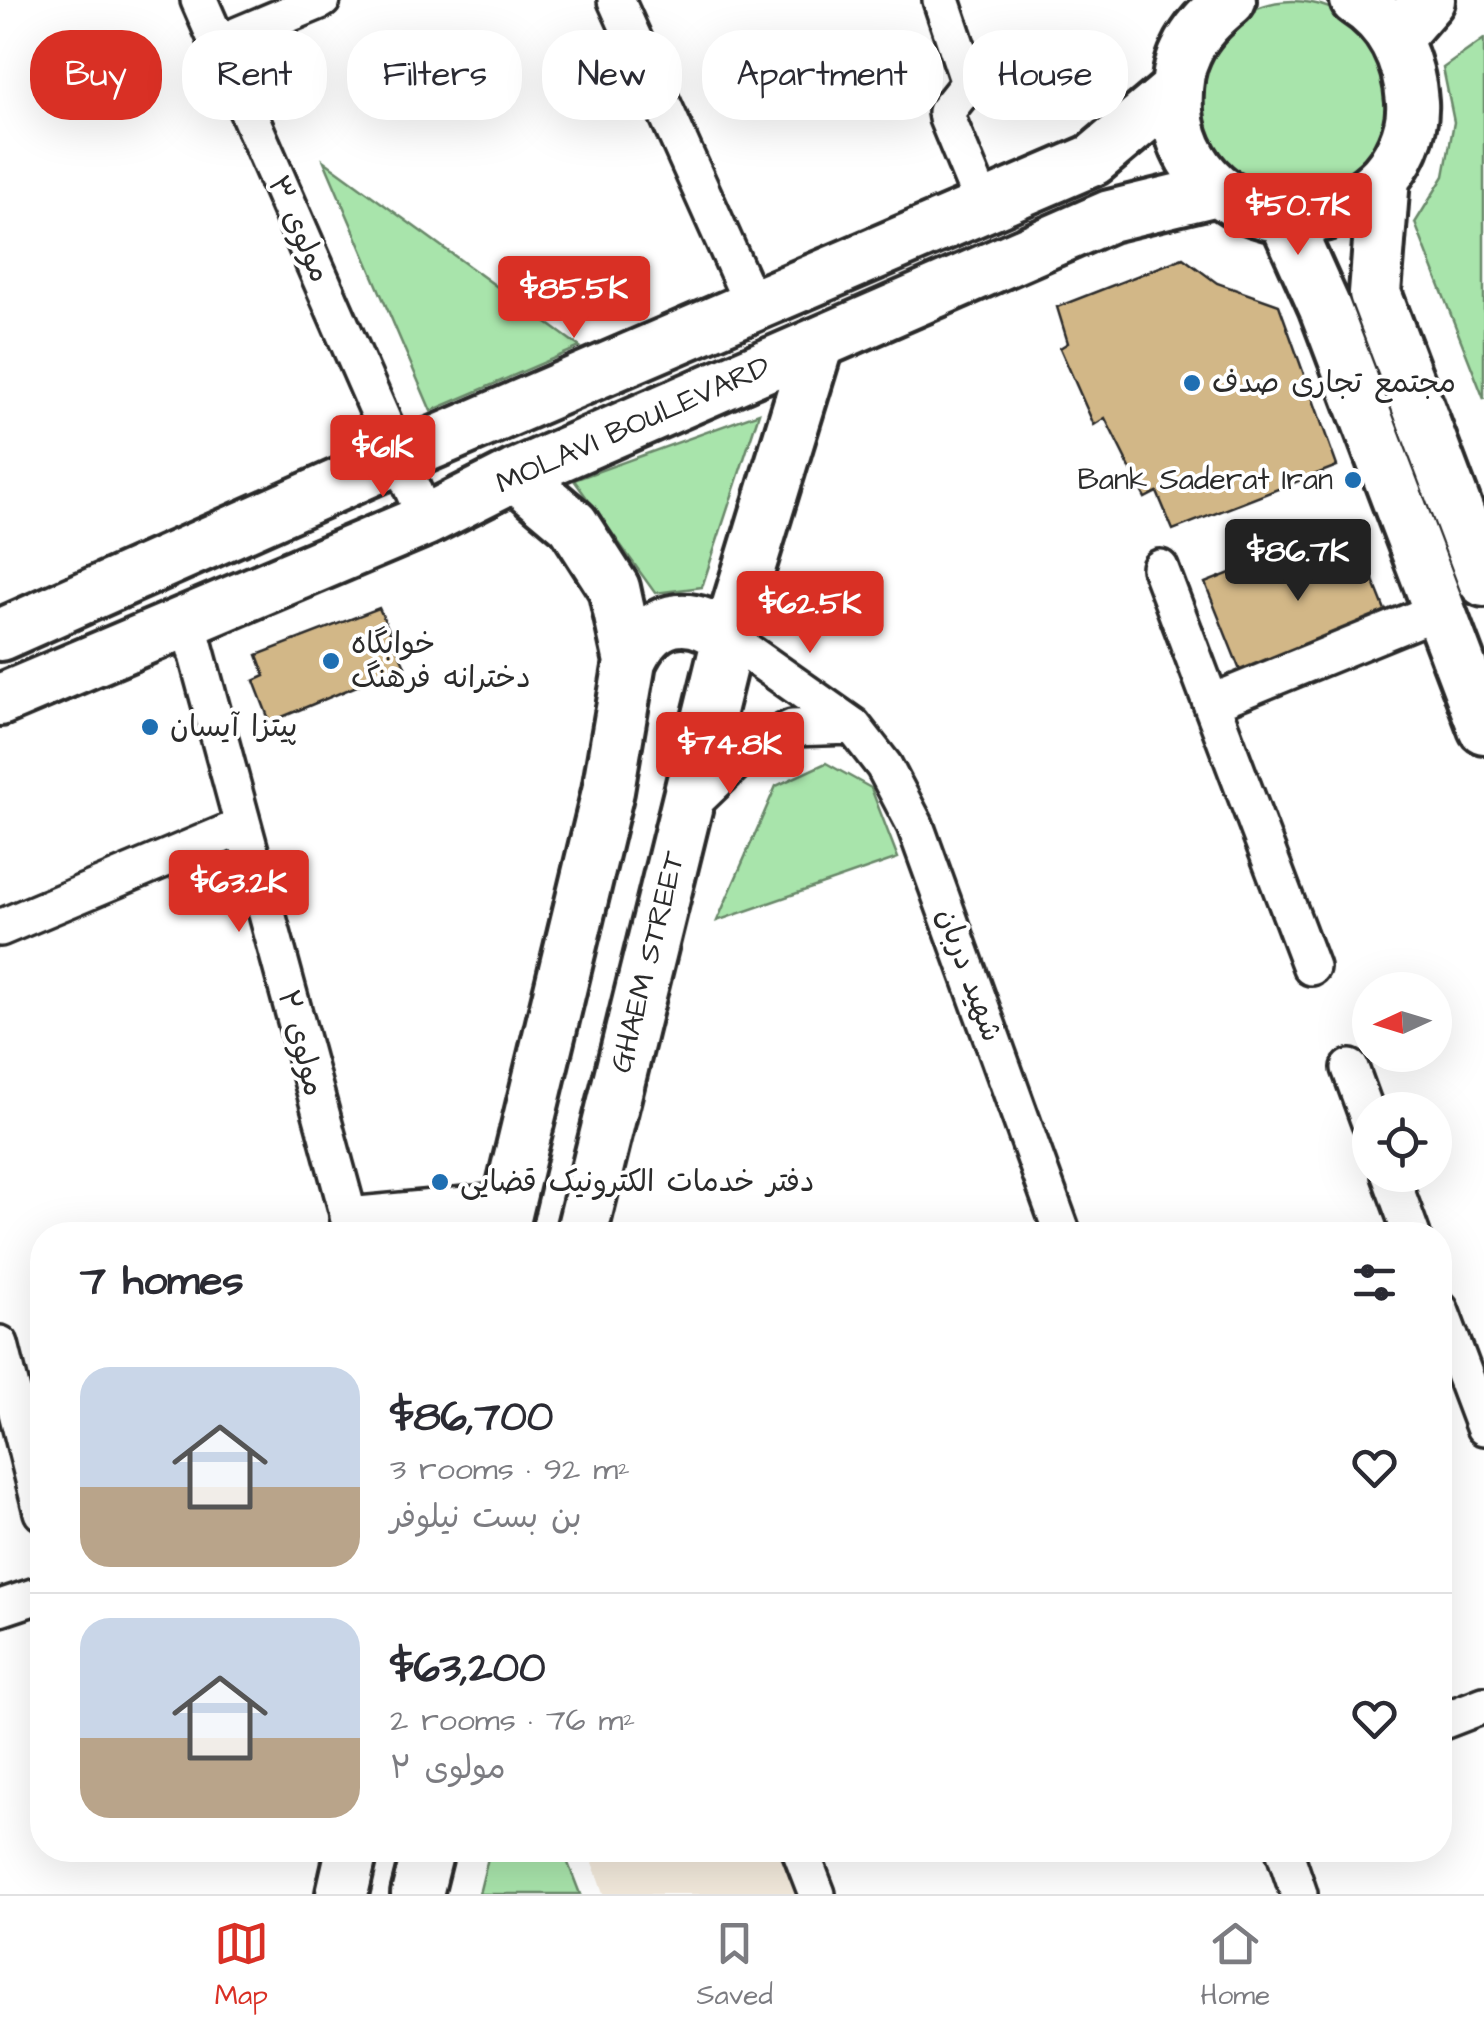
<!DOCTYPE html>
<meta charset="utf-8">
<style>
:root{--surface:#fff;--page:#f7f7f7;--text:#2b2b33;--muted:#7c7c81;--line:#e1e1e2;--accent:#d93025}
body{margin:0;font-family:"Architects Daughter","Playpen Sans Arabic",sans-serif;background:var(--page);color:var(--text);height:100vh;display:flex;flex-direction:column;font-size:38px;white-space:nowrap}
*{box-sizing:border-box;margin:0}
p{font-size:32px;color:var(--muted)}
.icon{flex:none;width:55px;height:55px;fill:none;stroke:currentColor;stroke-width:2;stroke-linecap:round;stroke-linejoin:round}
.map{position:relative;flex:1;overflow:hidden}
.side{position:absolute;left:30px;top:1222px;width:1422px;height:640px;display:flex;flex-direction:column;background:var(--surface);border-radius:40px;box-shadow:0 10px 40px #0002}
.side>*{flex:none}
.banner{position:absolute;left:30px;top:30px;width:1425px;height:90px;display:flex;gap:20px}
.needle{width:65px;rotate:266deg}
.fabs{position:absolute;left:1352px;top:972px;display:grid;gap:20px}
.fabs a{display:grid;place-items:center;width:100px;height:100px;border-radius:50%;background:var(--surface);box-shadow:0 10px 40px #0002;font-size:50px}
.price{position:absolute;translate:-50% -85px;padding:0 22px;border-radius:10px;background:var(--accent);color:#fff;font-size:32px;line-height:65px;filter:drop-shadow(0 2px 5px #0008)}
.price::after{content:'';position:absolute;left:50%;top:60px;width:30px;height:22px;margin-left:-15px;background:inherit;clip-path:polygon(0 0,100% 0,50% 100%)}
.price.on{background:#222;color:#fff}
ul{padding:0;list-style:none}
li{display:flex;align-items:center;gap:30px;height:250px;padding:0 50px}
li+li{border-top:2px solid var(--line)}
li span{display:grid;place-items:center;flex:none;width:280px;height:200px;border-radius:30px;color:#555}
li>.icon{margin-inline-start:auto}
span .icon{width:120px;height:120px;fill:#fffc;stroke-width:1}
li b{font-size:42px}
h2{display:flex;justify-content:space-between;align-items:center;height:120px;padding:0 50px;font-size:42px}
.pill{padding:0 35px;border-radius:40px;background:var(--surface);box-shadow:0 10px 40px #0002;font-size:35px;line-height:90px}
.pill.on{background:var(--accent);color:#fff}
.tabs{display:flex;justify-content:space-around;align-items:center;height:140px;border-top:2px solid var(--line);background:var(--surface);font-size:28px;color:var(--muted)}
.tabs a{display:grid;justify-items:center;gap:5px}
.tabs .on{color:var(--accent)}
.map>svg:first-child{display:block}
.built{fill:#f2e9db}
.green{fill:#a8e4ab;stroke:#6a886b;stroke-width:2.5}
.building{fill:#d2b787;stroke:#2b2b2b;stroke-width:2.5}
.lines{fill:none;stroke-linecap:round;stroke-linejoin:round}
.street-casing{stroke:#2b2b2b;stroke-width:42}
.secondary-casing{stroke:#2b2b2b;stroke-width:58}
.street{stroke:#fff;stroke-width:35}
.secondary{stroke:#fff;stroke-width:50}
.poi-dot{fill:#1f6fb2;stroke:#fff;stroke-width:4}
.labels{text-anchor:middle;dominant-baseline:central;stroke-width:8;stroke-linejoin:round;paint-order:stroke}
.street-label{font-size:30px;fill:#2b2b2b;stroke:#fff}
.poi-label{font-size:30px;fill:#2b2b2b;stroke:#fff;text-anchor:start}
</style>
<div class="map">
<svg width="1484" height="1894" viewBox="0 0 1484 1894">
<rect width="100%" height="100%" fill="#fff"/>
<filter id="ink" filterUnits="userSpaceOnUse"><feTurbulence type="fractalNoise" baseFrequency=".01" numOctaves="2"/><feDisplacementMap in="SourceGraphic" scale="20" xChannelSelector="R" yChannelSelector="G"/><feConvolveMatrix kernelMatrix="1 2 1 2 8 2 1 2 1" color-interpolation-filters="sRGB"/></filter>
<g filter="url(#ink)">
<path class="built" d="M588 1850H792L809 1894H603Z"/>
<path class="green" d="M1198 96a95 95 0 1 1 190 0a95 95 0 1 1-190 0Z
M1484 39V399L1415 223 1444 176 1454 122 1443 68Z
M324 161 580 347 431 411Z
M759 413 702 587 655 593 574 480Z
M826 763 871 788 898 858 717 921 776 786Z
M490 1850H563L580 1894H479Z"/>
<path class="building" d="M1183 258 1217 283 1279 305 1337 466 1173 530 1157 492 1145 498 1105 418 1094 425 1060 348 1068 343 1057 307Z
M1351 525 1391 625 1245 683 1205 583Z
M379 608 405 666 270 722 254 681 265 676 257 655Z"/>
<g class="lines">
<defs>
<path id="street" d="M199 0 426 520
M616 0 754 308
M941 0 969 83 946 112 947 118 983 205
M217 44 322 0
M1160 568 1311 967
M187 618 354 1235
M728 638 853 726 884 766 915 825 1063 1235
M1211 703 1439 610
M688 808 747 751 792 728 853 726
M0 928 243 826
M1350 1068 1370 1123
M1390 1175 1412 1235
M348 1216 509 1201
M1440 1310 1484 1427
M0 1344 42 1512
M0 1608 42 1594
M1440 1722 1484 1705
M800 1850 817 1894
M1284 1850 1299 1894"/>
<path id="secondary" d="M1230 0C1212 15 1196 30 1186 52 1177 70 1176 92 1177 111 1182 182 1251 227 1318 216 1341 212 1360 199 1377 184 1398 166 1414 130 1412 102 1409 60 1393 23 1356 0
M1396 38 1429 0
M1384 178 1375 293 1484 581
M1285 219 1324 306 1484 728
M0 635 401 457 1093 160 1176 90
M630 662C651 615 688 608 728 638
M0 700 426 520 515 475 1110 216 1217 190
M501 1235 608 791 630 662 614 588 573 524 515 475
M581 1235 728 638 818 343
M342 1894 352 1850
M417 1894 428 1850"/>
</defs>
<use href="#street" class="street-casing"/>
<use href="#secondary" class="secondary-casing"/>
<use href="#street" class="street"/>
<use href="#secondary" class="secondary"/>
</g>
</g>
<g class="poi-dot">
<circle cx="1192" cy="383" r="10"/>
<circle cx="1353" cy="480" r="10"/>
<circle cx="331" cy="661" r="10"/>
<circle cx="150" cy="727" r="10"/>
<circle cx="440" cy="1182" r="10"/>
</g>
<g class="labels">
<g class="street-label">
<text transform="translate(299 229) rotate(66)">مولوی ۳</text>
<text transform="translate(633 425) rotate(-24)">MOLAVI BOULEVARD</text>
<text transform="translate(648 962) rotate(-76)">GHAEM STREET</text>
<text transform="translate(969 975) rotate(70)">شهید دربان</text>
<text transform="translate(301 1043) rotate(75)">مولوی ۲</text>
</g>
<g class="poi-label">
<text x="1212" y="383">مجتمع تجاری صدف</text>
<text x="1333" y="480" text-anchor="end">Bank Saderat Iran</text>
<text x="351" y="644">خوابگاه<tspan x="351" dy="34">دخترانه فرهنگ</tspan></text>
<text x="170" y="727">پیتزا آیسان</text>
<text x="460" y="1182">دفتر خدمات الکترونیک قضایی</text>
</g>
</g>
</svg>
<div class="fabs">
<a><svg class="needle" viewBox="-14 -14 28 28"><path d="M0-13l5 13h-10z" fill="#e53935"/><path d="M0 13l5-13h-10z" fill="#7c7c81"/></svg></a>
<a><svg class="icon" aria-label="locate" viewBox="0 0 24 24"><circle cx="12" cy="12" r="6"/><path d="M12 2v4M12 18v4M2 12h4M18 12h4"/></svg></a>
</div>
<b class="price" style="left:1298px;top:258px">$50.7K</b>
<b class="price" style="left:574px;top:341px">$85.5K</b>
<b class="price" style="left:383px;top:500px">$61K</b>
<b class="price on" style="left:1298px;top:604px">$86.7K</b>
<b class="price" style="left:810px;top:656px">$62.5K</b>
<b class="price" style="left:730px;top:797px">$74.8K</b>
<b class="price" style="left:239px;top:935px">$63.2K</b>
<div class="banner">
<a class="pill on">Buy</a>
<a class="pill">Rent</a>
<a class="pill">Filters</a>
<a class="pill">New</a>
<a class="pill">Apartment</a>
<a class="pill">House</a>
</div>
<section class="side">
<h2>7 homes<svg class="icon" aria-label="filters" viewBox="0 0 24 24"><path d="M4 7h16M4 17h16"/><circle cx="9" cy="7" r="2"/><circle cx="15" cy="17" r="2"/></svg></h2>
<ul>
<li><span style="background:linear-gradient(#c9d6e8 60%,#b9a48a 0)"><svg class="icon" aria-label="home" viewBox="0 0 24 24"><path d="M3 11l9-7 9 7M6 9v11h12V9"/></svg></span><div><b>$86,700</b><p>3 rooms · 92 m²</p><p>بن بست نیلوفر</p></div><svg class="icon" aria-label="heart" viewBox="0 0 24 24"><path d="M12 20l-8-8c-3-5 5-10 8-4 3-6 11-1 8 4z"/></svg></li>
<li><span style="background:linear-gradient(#c9d6e8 60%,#b9a48a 0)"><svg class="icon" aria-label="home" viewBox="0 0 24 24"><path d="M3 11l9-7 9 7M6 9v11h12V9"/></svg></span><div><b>$63,200</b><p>2 rooms · 76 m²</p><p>مولوی ۲</p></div><svg class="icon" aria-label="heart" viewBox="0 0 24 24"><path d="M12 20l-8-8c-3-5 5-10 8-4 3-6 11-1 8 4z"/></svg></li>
</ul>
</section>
</div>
<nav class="tabs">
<a class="on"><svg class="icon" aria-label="map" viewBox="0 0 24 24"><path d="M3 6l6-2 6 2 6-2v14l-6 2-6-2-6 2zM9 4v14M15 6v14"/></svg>Map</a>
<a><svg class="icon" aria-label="saved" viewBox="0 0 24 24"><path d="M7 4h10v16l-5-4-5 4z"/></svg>Saved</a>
<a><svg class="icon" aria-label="home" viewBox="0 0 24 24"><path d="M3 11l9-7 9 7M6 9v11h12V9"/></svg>Home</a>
</nav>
